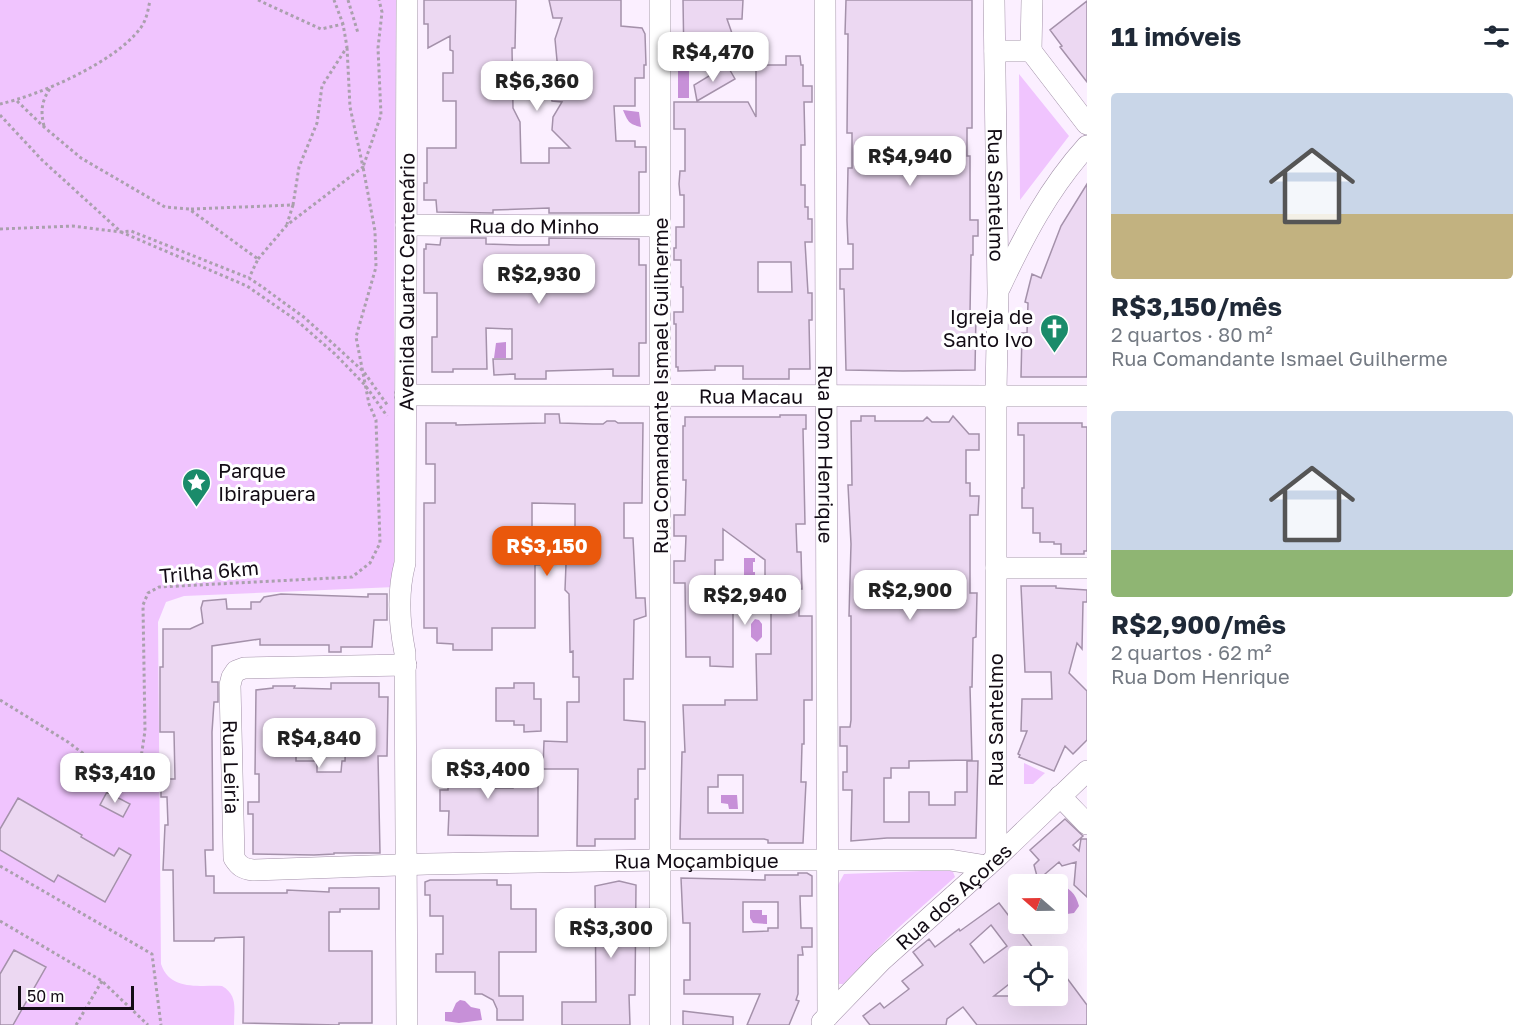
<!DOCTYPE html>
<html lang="pt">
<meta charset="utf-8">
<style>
:root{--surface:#fff;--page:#f6f6f7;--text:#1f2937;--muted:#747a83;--accent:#ea580c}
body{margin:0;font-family:"Golos Text",sans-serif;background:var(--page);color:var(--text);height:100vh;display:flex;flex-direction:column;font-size:22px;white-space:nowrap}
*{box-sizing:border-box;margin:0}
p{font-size:20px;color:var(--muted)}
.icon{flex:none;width:33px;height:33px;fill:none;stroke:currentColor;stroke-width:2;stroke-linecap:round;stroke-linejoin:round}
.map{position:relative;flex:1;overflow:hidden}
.panel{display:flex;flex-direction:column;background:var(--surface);width:450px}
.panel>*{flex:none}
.needle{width:39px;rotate:290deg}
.buttons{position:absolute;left:1008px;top:874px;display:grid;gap:12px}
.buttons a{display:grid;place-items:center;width:60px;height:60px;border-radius:6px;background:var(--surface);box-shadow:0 6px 24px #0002;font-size:30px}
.scale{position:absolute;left:18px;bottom:15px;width:116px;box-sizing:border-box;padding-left:6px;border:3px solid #130c15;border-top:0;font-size:16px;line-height:21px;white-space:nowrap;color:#130c15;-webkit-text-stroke:4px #fff;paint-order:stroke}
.price{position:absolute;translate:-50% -51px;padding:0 14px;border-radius:12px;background:#fff;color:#222;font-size:20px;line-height:39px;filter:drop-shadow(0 2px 3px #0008)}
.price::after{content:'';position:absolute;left:50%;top:36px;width:18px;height:14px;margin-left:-9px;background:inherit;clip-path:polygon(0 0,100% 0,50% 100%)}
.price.selected{background:var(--accent);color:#fff}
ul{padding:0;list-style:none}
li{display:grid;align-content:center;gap:12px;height:318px;padding:0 24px}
li span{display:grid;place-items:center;height:186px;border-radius:6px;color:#555}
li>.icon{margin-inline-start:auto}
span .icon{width:108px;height:108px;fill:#fffc;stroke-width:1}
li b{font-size:26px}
h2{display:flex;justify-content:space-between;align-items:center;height:72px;padding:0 24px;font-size:26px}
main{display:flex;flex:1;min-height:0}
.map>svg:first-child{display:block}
.green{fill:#f0c4fe}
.water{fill:#c790d8}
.building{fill:#ecd8f2;stroke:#a491aa;stroke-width:1.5;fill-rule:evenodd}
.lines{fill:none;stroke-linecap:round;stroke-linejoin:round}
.minor-casing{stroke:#a290a8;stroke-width:22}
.path{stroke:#aaa0ad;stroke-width:3;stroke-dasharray:3 3;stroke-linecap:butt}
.minor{stroke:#fff;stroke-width:21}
.labels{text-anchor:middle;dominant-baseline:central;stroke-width:6;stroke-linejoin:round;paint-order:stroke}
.street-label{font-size:20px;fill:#130c15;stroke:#fff}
.poi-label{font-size:20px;fill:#130c15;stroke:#fff;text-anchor:end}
</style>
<main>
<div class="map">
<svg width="1087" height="1025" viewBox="0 0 1087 1025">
<rect width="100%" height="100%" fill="#fbefff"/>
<path class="green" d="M0 0H396L394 310 395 587 184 596 166 602 158 622 161 964C170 991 198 985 222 986 238 995 234 1009 234 1025H0Z
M1019 74 1069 136 1020 200Z
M1024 763 1045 773 1033 784H1024Z
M948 870 953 872 955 877 897 929 843 984H838V885L844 874Z"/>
<path class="water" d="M678 71H689V98H678Z
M623 110 639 112 641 127C629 124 628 122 623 110Z
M506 342V358H494L496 343Z
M744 558H755V562H753V572H755V576L744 577Z
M755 619 759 620 762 624V637L757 642 751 637V624Z
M721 795H737L738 809H729L728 804 721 803Z
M1057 885C1069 886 1076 894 1079 906L1074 913 1067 914 1058 904Z
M750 910H762V915H767V924L753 923 750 918Z
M566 913 578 917 587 923 586 929 580 939C570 941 561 927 561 918Z
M460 1000 465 1001 471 1007 480 1009 482 1020 459 1023 445 1021V1012H452L456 1003Z"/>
<path class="building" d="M424 0H516L515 48H512L513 108 520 122 521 163H549V148H570L552 130 553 117 562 102 552 101 549 81 552 73 558 71 555 39 562 18H553L549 0H621V26L642 28 645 34 646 65H644V78H635V106H614L616 141H635V147H646V172H639V213H549V208L493 210V213L437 212 436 200H424V183H427V148H456V101H443V73H453V51L450 50V36L428 48V24H424Z
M683 0H743L742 19H727L735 42V62H684Z
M846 0H972V128H967V156H970V220H978V236H973V255H971L970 313H976L975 370 903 371 846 370 844 289H840V269H853V244H848L847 220 848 168H852V133H847L848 34H845Z
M1087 1V82L1060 47 1062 46 1050 30Z
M786 56H800L801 65H803V86H812V102H804L805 145H801V185H805V207H808V219H812V242H805L808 293H812V320H809L810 369H789V379H743V366H715V370L678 371V367H676V324H674V312H683V287H681V260H674V248H676V227H684V195H680L679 184 680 171H685V129H674V102H748L756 117V65H786ZM758 262H791L792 292H758Z
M727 65 735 79 697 101 694 85Z
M1087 184V377H1021L1022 333H1027L1028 303 1025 302 1032 274 1041 278 1061 226Z
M441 238H486V244L519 245H549V238L639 239V265H646V343H639V376H613V369L546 371V379H515V374L494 375 493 359H512V329L486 328 487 369H453V372H432V337H437V293H424V249H426V244L440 245Z
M545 414H559L560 423 593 424H603L607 421H615L618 423H643L642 503H624V538H633L636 598H645L646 616 634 620 633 679H624V720L645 722V769H638V799H635V839H595V846H577L578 769H543L544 741 567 742V702H579V677H573V651L570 652 569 594 565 590 566 564 535 565V628H492V650H453V644L437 643V628H424V503H435V464H426V423H456V425L545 423ZM532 503 575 504V532H532Z
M780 415H806V429H803L805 524H796L797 552H801L802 589H799V616H812V700H804V744H802L801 782H806L803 843H768V840L764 839H680L682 752H685L683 705H725V700H757L756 654H771V603L743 604V608H733V667L710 666V657H686L685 583H674V561H685L686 536H674V515H685L686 480H683V426H685V417H780ZM723 529 765 560V586H721L715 579V560H723ZM718 775H743V813H708V787H718Z
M861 416H875V421H923L927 417 932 422H949L953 416 969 434H979V450H966V483H970V496H979L978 515H970V593H977L976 637 973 638 972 687H970L972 760 909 761V768H891V778H884V822H909V792H929V805H955V792H967V761H978L976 838H887L851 841 852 790H843V772H847V746H840V727H850L851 720V616H849L851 544 848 485H852L851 421H861Z
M1018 423H1082V427H1087V551H1084V554H1061V544H1054V542H1040V533H1033V508H1022V488H1024V435H1018Z
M1021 586H1056V588L1087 590V602H1083L1082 649 1077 643 1069 673 1087 691V740L1073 754 1065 746 1054 771 1019 757 1020 755 1018 754 1027 731H1021L1022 699H1052L1051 672H1025Z
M281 594 368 597V594H387V620H374L372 647H341V652H329V645H260V639L212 646V682H218V702H214L212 732 213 850H205L206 876H214V893H287V890L329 892V888H379V909H340V912H329V951H372V1023H339V1025L243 1023 244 937 215 938 214 941H174L173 870H163L165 825H168L167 797H161V779H175L174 732H160V667H163V629H190L203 623 201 608 203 601 226 599 227 609H251V602H260L264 597Z
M331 683H379V697H388L387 756H378L380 853H334V854L314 855 253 854V814H248V802H259V774H255L256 690 273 688V686H295L294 688 331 689ZM296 732H346L345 761H342L341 772H317V761H296Z
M514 683H534V699H541V731L524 732V725H514V721H496V688H514Z
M448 752H488L489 788H513V774L538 775V836L448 835 449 811H440V790H448Z
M107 792 130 804 123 817 100 805Z
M18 798 82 835 81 837 114 856 119 848 131 855 105 902 58 875 54 882 0 850V829Z
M1065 819 1083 836 1073 845 1079 851 1081 839H1087V897L1074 885 1076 862 1062 866 1059 862 1038 880 1034 865 1039 860 1030 850Z
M798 873H807L812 876V896H800L801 928H812V947H802L803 955H798V994L796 1000 799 1001 789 1025H747L760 994H684V980H690V923H683L681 878 765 880V875H798ZM743 902H778V928H768V931L743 932Z
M430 880H497V885H511V909H536V952H499V996H523V1020H497V1009L493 1000 482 994H475V972H436V954H443V916H430V895H425V882Z
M619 881 636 885 635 995H629L630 1025H562V1002H596L595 886Z
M999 903 1040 957H1018V977L994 996H1058V966L1087 1005V1025H977L963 1007 947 1019 946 1025H870L863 1016 880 1003 884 1008 909 989 902 981 923 965 913 952 929 939 935 947 959 929 960 931ZM991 925 1007 946 984 963 970 944Z
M14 950 46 967 13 1025H0V974Z
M683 1011 733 1017V1025H683Z"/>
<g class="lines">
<defs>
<g id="minor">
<path d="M660 0V1025"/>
<path id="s1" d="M825 0 828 1016"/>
<path id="s2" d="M994 0 998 293 996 391"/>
<path d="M995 51H1031"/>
<path d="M1031 51 1087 124"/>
<path d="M1031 51 1032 0"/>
<path id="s3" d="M406 225 660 226"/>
<path d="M1000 287C1024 236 1049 188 1087 146"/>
<path id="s4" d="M405 395 990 396"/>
<path d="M1002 396H1087"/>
<path d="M996 568H1087"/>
<path id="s5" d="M406 665 244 668 236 671 232 677 230 685 234 858C239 866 243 869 253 870L427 864 660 860H950L987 866"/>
<path d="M1060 796 1087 824"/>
<path d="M996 858V402"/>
<path id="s6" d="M822 1022 881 961 996 858 1087 771"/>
<path id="s7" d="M407 1025 405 653C399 623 397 593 405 563L407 0"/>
</g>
</defs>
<use href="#minor" class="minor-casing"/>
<path class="path" d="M258 0 321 29 343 24
M348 0 358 33
M17 101 44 127 81 158 165 207 189 209 258 259 249 278
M0 104C40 95 113 63 139 30 146 22 148 11 150 0
M0 115 42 160 121 232 247 286 296 320 335 354 365 385 387 416
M44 126C40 110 42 100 51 87
M293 205 299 167 317 123 322 86 347 47 343 24 334 0
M191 209 293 205 287 224
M0 229 72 226 121 232 131 231 249 278 261 286 305 318 364 372 388 406
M258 259 287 225 363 167 350 107 347 47
M0 700 68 742 101 767 124 774 140 764 145 731 143 605 148 593 159 587 352 577 370 563 380 543 376 420 369 404 356 337 376 267 375 231 363 167 381 115 378 48 382 12 379 0
M0 866 152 954 161 1025
M0 921 102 981 148 1025
M76 1025 102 981"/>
<use href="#minor" class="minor"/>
</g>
<defs>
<symbol id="church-pin" viewBox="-11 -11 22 30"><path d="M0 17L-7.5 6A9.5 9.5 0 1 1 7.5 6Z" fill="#1a8b6a" stroke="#fff"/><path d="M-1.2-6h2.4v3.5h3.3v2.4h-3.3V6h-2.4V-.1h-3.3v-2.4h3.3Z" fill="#fff"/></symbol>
<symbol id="sight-pin" viewBox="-11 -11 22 30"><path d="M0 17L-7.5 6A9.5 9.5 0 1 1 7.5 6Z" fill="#1a8b6a" stroke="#fff"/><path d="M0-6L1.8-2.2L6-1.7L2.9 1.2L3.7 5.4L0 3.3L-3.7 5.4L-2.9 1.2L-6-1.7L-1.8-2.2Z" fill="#fff"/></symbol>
</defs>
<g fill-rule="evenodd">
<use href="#church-pin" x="1038" y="312" width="33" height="45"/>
<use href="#sight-pin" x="180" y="466" width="33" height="45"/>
</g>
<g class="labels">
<g class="street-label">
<text stroke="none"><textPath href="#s2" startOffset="195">Rua Santelmo</textPath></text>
<text stroke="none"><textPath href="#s3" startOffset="128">Rua do Minho</textPath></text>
<text stroke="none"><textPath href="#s7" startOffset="744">Avenida Quarto Centenário</textPath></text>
<text transform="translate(660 386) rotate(-90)">Rua Comandante Ismael Guilherme</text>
<text stroke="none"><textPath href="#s4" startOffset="346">Rua Macau</textPath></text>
<text stroke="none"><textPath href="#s1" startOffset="454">Rua Dom Henrique</textPath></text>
<text transform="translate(209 571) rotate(-5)">Trilha 6km</text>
<text transform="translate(995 720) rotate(-90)">Rua Santelmo</text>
<text stroke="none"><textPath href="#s5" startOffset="268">Rua Leiria</textPath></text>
<text stroke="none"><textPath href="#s5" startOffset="826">Rua Moçambique</textPath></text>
<text stroke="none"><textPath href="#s6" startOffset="182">Rua dos Açores</textPath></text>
</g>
<g class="poi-label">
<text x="1033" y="316">Igreja de<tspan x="1033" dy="23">Santo Ivo</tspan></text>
<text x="218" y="470" text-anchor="start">Parque<tspan x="218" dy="23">Ibirapuera</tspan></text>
</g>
</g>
</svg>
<div class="buttons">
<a><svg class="needle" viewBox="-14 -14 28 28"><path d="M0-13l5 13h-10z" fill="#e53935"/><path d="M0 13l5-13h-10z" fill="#747a83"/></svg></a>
<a><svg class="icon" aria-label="locate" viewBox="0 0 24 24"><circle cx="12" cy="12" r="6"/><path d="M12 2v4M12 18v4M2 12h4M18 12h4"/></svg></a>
</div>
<div class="scale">50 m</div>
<b class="price" style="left:713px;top:83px">R$4,470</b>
<b class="price" style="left:537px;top:112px">R$6,360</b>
<b class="price" style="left:910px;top:187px">R$4,940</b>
<b class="price" style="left:539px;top:305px">R$2,930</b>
<b class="price selected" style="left:547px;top:577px">R$3,150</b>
<b class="price" style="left:910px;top:621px">R$2,900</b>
<b class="price" style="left:745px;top:626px">R$2,940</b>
<b class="price" style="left:319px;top:769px">R$4,840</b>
<b class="price" style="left:488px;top:800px">R$3,400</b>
<b class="price" style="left:115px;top:804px">R$3,410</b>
<b class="price" style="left:611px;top:959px">R$3,300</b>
</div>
<section class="panel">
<h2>11 imóveis<svg class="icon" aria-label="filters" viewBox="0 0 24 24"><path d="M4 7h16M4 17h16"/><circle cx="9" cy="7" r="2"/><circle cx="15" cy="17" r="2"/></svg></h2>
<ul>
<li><span style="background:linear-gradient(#c9d6e8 65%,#c2b280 0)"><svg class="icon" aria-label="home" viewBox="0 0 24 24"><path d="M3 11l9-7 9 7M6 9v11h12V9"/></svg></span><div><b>R$3,150/mês</b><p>2 quartos · 80 m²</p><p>Rua Comandante Ismael Guilherme</p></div></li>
<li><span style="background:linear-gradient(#c9d6e8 75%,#8fb573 0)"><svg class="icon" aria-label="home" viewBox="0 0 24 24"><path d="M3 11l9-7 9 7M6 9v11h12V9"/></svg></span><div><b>R$2,900/mês</b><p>2 quartos · 62 m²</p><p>Rua Dom Henrique</p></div></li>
</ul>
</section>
</main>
